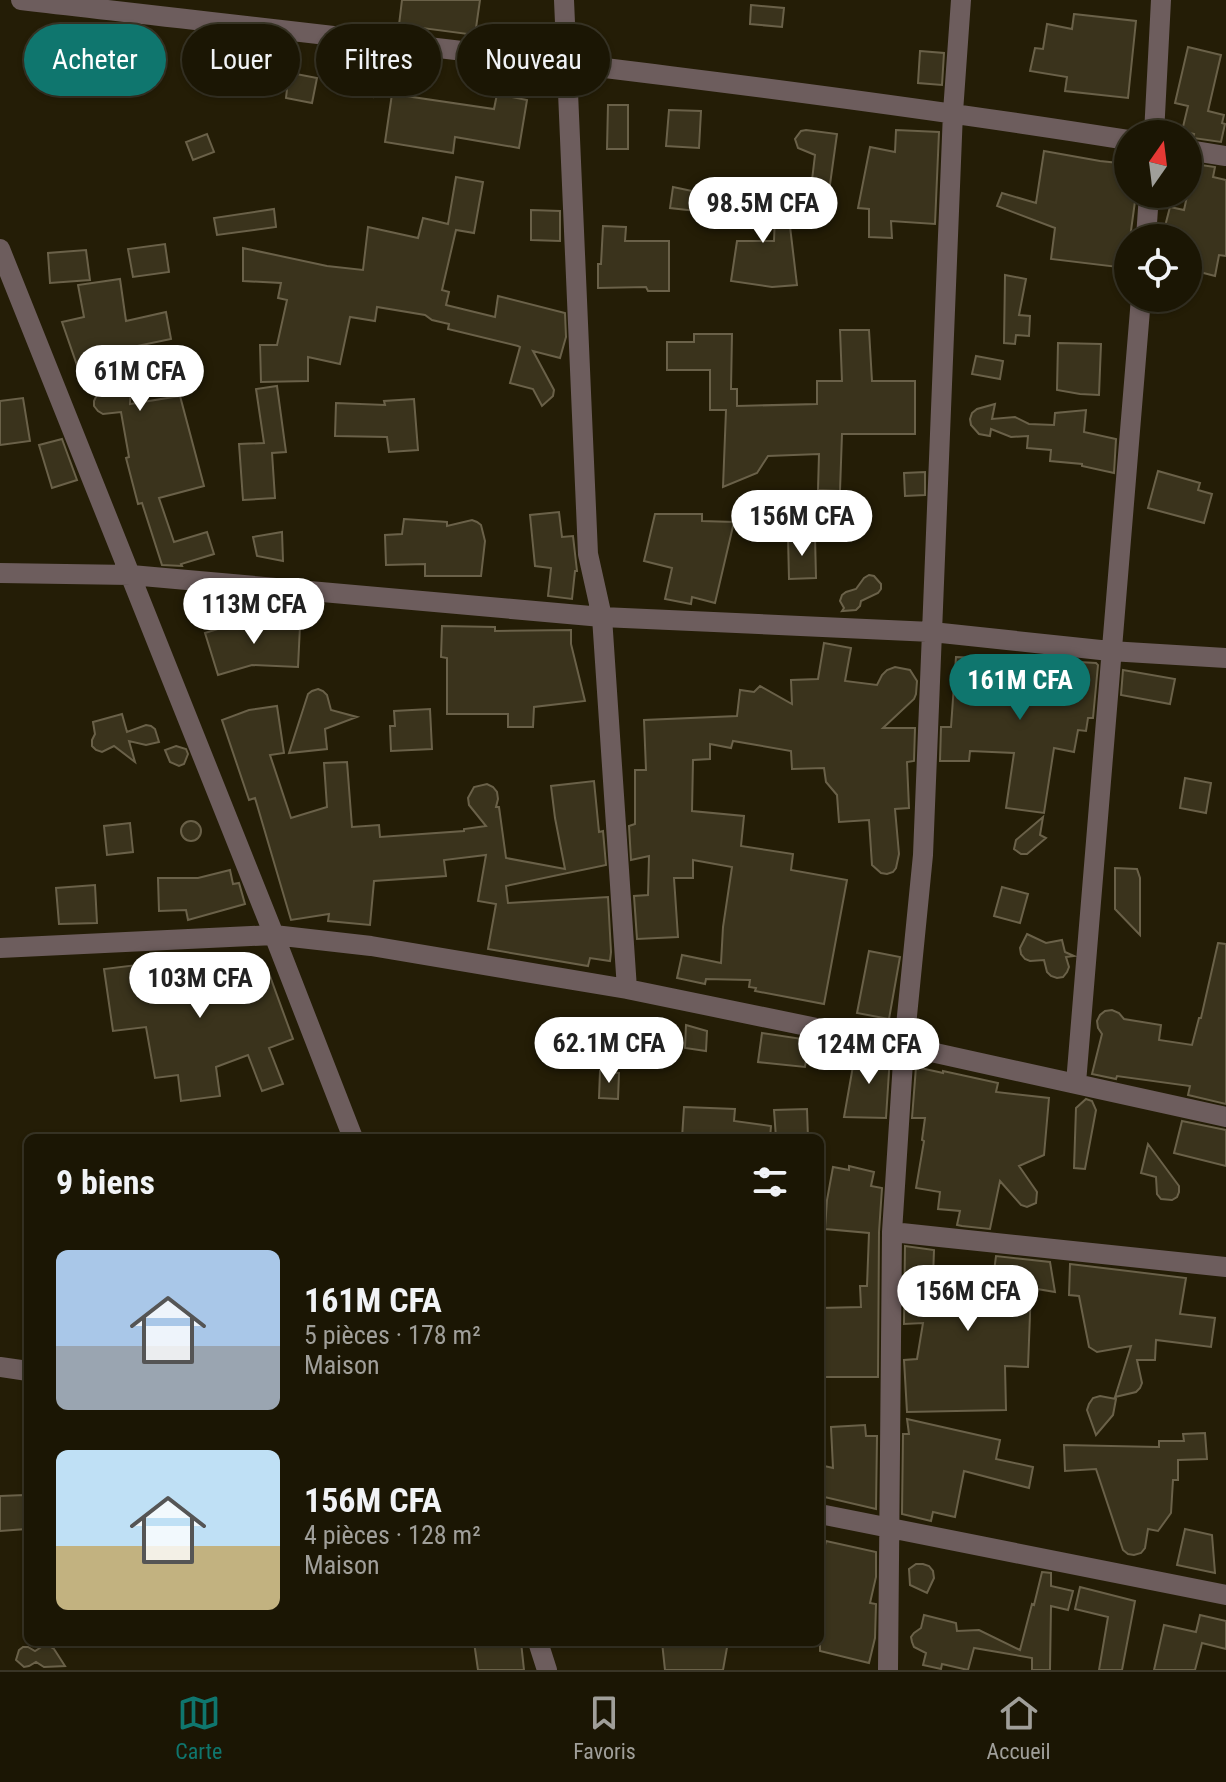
<!DOCTYPE html>
<html lang="fr">
<meta charset="utf-8">
<style>
:root{--surface:#1b1604;--page:#241f0e;--text:#f1f3f6;--muted:#a09f9a;--line:#393526;--accent:#0f766e}
body{margin:0;font-family:"Roboto Condensed",sans-serif;background:var(--page);color:var(--text);height:100vh;display:flex;flex-direction:column;font-size:30px;white-space:nowrap}
*{box-sizing:border-box;margin:0}
p{font-size:26px;color:var(--muted)}
.icon{flex:none;width:44px;height:44px;fill:none;stroke:currentColor;stroke-width:2;stroke-linecap:round;stroke-linejoin:round}
.map{position:relative;flex:1;overflow:hidden}
.side{position:absolute;left:24px;top:1134px;width:800px;height:512px;display:flex;flex-direction:column;background:var(--surface);border-radius:12px;box-shadow:0 2px 6px #0004,0 0 0 2px var(--line)}
.side>*{flex:none}
.hud{position:absolute;left:24px;top:24px;width:800px;height:72px;display:flex;gap:16px}
.needle{width:52px;rotate:14deg}
.tools{position:absolute;left:1114px;top:120px;display:grid;gap:16px}
.tools a{display:grid;place-items:center;width:88px;height:88px;border-radius:50%;background:var(--surface);box-shadow:0 2px 6px #0004,0 0 0 2px var(--line);font-size:40px}
.price{position:absolute;translate:-50% -68px;padding:0 18px;border-radius:28px;background:#fff;color:#222;font-size:26px;line-height:52px;filter:drop-shadow(0 2px 4px #0008)}
.price::after{content:'';position:absolute;left:50%;top:48px;width:24px;height:18px;margin-left:-12px;background:inherit;clip-path:polygon(0 0,100% 0,50% 100%)}
.price.active{background:var(--accent);color:#fff}
ul{padding:0;list-style:none}
li{display:flex;align-items:center;gap:24px;height:200px;padding:0 32px}
li span{display:grid;place-items:center;flex:none;width:224px;height:160px;border-radius:12px;color:#555}
li>.icon{margin-inline-start:auto}
span .icon{width:96px;height:96px;fill:#fffc;stroke-width:1}
li b{font-size:34px}
h2{display:flex;justify-content:space-between;align-items:center;height:96px;padding:0 32px;font-size:34px}
.pill{padding:0 28px;border-radius:36px;background:var(--surface);box-shadow:0 2px 6px #0004,0 0 0 2px var(--line);font-size:28px;line-height:72px}
.pill.active{background:var(--accent);color:#fff}
.dock{display:flex;justify-content:space-around;align-items:center;height:112px;border-top:2px solid var(--line);background:var(--surface);font-size:22px;color:var(--muted)}
.dock a{display:grid;justify-items:center;gap:4px}
.dock .active{color:var(--accent)}
.map>svg:first-child{display:block}
.building{fill:#3a331c;stroke:#6a6149;stroke-width:2}
.lines{fill:none;stroke-linecap:round;stroke-linejoin:round}
.minor{stroke:#6d5d5d;stroke-width:20}
</style>
<div class="map">
<svg width="1226" height="1670" viewBox="0 0 1226 1670">
<rect width="100%" height="100%" fill="#241d06"/>
<path class="building" d="M402 0H480L475 35 399 25Z
M751 5 784 8 782 27 750 24Z
M1074 14 1136 21 1128 98 1065 91 1067 77 1030 71 1035 48 1043 49 1047 24 1072 29Z
M1188 47 1221 55 1208 111 1224 115 1222 123 1225 124 1221 142 1193 138 1194 134 1182 131 1188 106 1175 103Z
M920 51 944 53 942 85 918 83Z
M269 54 293 58 291 73 317 78 312 103 286 98 287 89 264 84Z
M348 71 377 77 373 97 344 91Z
M392 94 494 109 497 94 527 100 519 148 455 137 453 153 385 142Z
M608 105H628V149H607Z
M669 110 701 111 699 148 666 146Z
M806 130 837 134 827 206 809 205 815 155 798 148 795 139 801 131Z
M896 130 939 132 935 224 891 221 892 238 869 237V209L858 208 870 147 895 152Z
M207 134 214 152 193 160 186 142Z
M1044 151 1100 161 1128 164V194H1136L1130 238H1128L1126 268 1051 259 1055 228 997 206 1002 193 1036 203Z
M1194 164 1215 167 1213 177 1226 180V256L1219 255 1215 276 1188 269V238H1162L1170 207 1184 210Z
M456 177 483 182 474 233 456 230 442 290 449 292 446 305 495 317 498 296 565 313 566 337 560 358 533 351 554 390 553 396 542 406 533 389 510 383 520 347 518 346 448 329 449 324 432 320 425 315 377 307 375 321 350 317 340 364 308 357V381L261 382 260 345H277L287 300 278 298 281 283 243 281V248L327 266 363 270 368 227 418 238 423 218 448 224Z
M673 187 697 192 696 211 670 208Z
M786 193 797 285 772 287 731 281 737 241H774L775 215 774 221 718 214 722 196 776 205V194Z
M274 209 276 227 217 235 214 218Z
M531 210 560 211V241L531 240Z
M603 226 626 227 625 241H669V291H648L646 287 598 288V264H601Z
M165 244 169 272 133 277 128 249Z
M86 250 90 280 50 283 48 253Z
M1005 275 1026 279 1019 315 1030 316 1029 336 1016 335 1015 344 1004 343Z
M120 279 126 321 166 312 171 339 118 350 131 379 130 404 180 396 204 486 159 498 174 542 207 532 214 554 181 564 182 566 162 565 142 503 138 504 126 458 129 457 121 412 103 414 98 411 94 406V401L112 363 79 371 62 322 84 317 78 285Z
M840 330H869L872 381H915V434H842L840 491 818 490 819 454 768 456 757 473 723 487 726 410H710V370H667V342H694V334H732L731 389H737V406L817 404V381H842Z
M1058 343 1101 344 1099 395 1080 394 1057 390Z
M976 356 1003 361 1000 379 972 374Z
M277 386 286 452 272 453 275 498 243 500 239 444 264 443 256 389Z
M23 398 30 441 0 445V401Z
M414 399 418 450 389 452 387 437 335 436 336 403 385 405 384 401Z
M995 404 992 419 1015 417 1029 424 1054 425 1055 413 1086 410 1084 432 1116 439 1114 473 1082 466V464L1050 461 1051 450 1027 448 1028 436 1011 437 991 429 990 436 979 434 971 425 970 419 972 413 977 409Z
M62 439 77 480 52 488 39 445Z
M1158 471 1200 483 1198 490 1212 494 1204 523 1148 508Z
M925 472V495L905 496 904 473Z
M559 512 562 537 573 536 577 571H575L572 599 548 596 551 568 535 566 530 515Z
M655 514H702V521L734 522 715 603 692 597 691 604 665 599 672 568 644 561Z
M404 519 447 522V526L472 520 477 522 481 525 485 541 481 576H425V564L386 565 385 535 402 534Z
M282 532 283 561 257 556 253 537Z
M815 536 816 578 789 579 788 537Z
M869 575 874 576 881 584V589L878 593 861 601 860 606 856 610 842 611 844 608 840 601 842 595 846 592 856 589 864 578Z
M246 620 300 626 298 667 252 665 218 675 205 633Z
M442 626 495 627V631L571 630V644L585 701 534 707 533 727H508V714H447V658L441 657Z
M824 643 851 648 845 681 877 685 882 675 887 670 895 667 910 670 917 681 916 694 914 699 883 728H915L914 761 907 762 909 808 895 809 899 854 896 868 893 872 887 874 881 873 872 865 869 820 839 822 837 795 826 782 824 768 792 769 791 751 733 741 731 748 710 744V759L693 760 692 811 744 816 741 846 793 854 791 870 847 880 824 1004 755 991 756 988 749 987 750 980 706 979 705 984 677 978 682 955 721 963 723 927 732 867 693 860V878H674L678 937 637 939 634 896 648 895 649 856 631 860 629 826 635 824V770H646L644 720 737 716 740 690 754 692 760 686 792 704 791 680 818 679Z
M956 657 979 658 978 674 1061 677 1062 661 1096 663 1098 665 1093 718H1088L1086 731 1078 730 1074 752 1054 748 1044 813 1006 808 1014 753 970 751 969 761H940L941 727H951Z
M1123 670 1175 679 1170 704 1121 695Z
M318 689 323 691 327 695 331 710 357 717 325 729 327 749 289 753 308 694 312 691Z
M277 706 284 753 270 755 291 818 327 807 324 763 347 762 352 827 379 825 380 837 464 831V829L486 826 469 805 468 798 474 787 487 784 493 787 497 792 498 799 496 807H499L506 858 565 869 555 818 551 786 594 781 599 832 603 831 606 865 506 886 508 903 608 897 611 952 610 961 590 958 588 966 488 949 496 904 478 901 486 855 444 860 446 876 374 881 370 925 328 921 329 914 291 920 255 798 249 800 222 720 249 710Z
M430 709 432 749 391 751 390 726H395L394 711Z
M122 714 127 732 146 725 151 726 155 729 159 742 146 745 129 741 135 762 114 746 102 752 96 750 92 746V740L95 734 93 722Z
M176 746 186 749 188 754 184 764 179 766 170 762 165 750Z
M1185 778 1211 783 1206 813 1180 808Z
M1043 817 1040 835 1046 838 1027 854H1021L1014 849 1016 840Z
M181 831a10 10 0 1 1 20 0a10 10 0 1 1-20 0Z
M130 823 133 852 107 855 104 826Z
M1115 868 1137 869 1140 878V935L1115 909Z
M230 870 233 884 239 883 245 904 188 920 186 910 159 911 158 878H198Z
M95 885 97 923 59 924 56 888Z
M1002 887 1028 894 1020 923 994 916Z
M1027 934 1046 943 1062 940 1065 952 1074 956 1066 957 1069 967 1067 972 1063 977 1057 978 1051 976 1047 972 1044 960 1030 961 1025 959 1021 954 1020 948Z
M1218 943 1226 944V1104L1188 1095 1190 1086 1117 1076 1116 1079 1092 1074 1102 1034 1098 1028 1097 1021 1100 1015 1105 1011 1112 1010 1119 1013 1124 1019 1161 1025 1159 1040 1192 1045 1199 1018H1201Z
M869 951 900 957 889 1019 857 1013Z
M202 960 204 972 240 960 246 976 267 968 293 1039 269 1048 283 1084 262 1091 248 1055 216 1067 220 1096 181 1101 178 1075 155 1078 146 1027 113 1031 104 969 161 962 162 967Z
M686 1025 707 1031 706 1051 685 1048Z
M762 1033 809 1040 805 1067 758 1062Z
M856 1049 890 1056 886 1118 844 1117Z
M916 1067 943 1073V1071L998 1083 996 1092 1049 1098 1044 1155 1019 1166 1037 1192 1036 1203 1027 1207 1021 1205 1000 1181 990 1229 962 1226 957 1225 960 1211 938 1209 940 1192 916 1188 924 1141 922 1140 925 1118H912Z
M600 1071 619 1073 618 1099 599 1098Z
M1086 1099 1092 1101 1096 1110 1085 1169 1074 1168 1076 1108Z
M684 1107 735 1109 734 1121 771 1126 770 1138H682Z
M807 1109 808 1138H776L774 1110Z
M1182 1121 1226 1130V1166L1174 1153Z
M1148 1144 1179 1186V1192L1177 1197 1172 1200 1161 1199 1157 1194 1156 1177 1141 1173Z
M849 1166 874 1172 871 1186 882 1188 879 1232 878 1377H820V1308L861 1307 860 1286H867L869 1233 825 1229 827 1200 833 1167 849 1170Z
M905 1246 934 1250 933 1278 992 1288 996 1256 1050 1262 1055 1292 1031 1288 1028 1367 1005 1366 1006 1410 907 1412 904 1360 917 1359 923 1323 904 1324Z
M1070 1264 1186 1278 1180 1314 1215 1318 1211 1347 1156 1340 1155 1360H1137L1142 1383 1140 1388 1136 1392 1115 1397 1131 1346 1097 1352 1089 1347 1079 1296 1069 1295Z
M1100 1396 1116 1399 1113 1415 1096 1435 1087 1410 1089 1404 1093 1398Z
M907 1419 1000 1440 996 1459 1033 1467 1029 1488 964 1471 955 1517 933 1512 931 1521 902 1514 903 1434H909Z
M865 1425 866 1436H877L876 1509 820 1496V1465L833 1468 831 1427Z
M1205 1433 1207 1459 1178 1460V1480H1173L1171 1513 1158 1531 1148 1529 1145 1548 1141 1553 1134 1555 1128 1554 1123 1550 1096 1469 1065 1471 1064 1445 1159 1447V1441H1184L1183 1434Z
M24 1495 26 1529 0 1531V1496Z
M1185 1529 1212 1535 1215 1573 1177 1565Z
M826 1541 876 1552V1577L870 1603 876 1604 875 1638 869 1663 820 1651V1567Z
M916 1564H923L929 1566 933 1571 934 1578 927 1593 910 1585 909 1569Z
M1042 1572 1051 1573V1586L1073 1591 1068 1610 1051 1606 1050 1670H1032V1658L974 1648 968 1670 942 1664 941 1669 923 1665 926 1653 914 1647 912 1642 911 1637 914 1633 921 1628 924 1615 956 1623 957 1631 979 1630 1020 1650 1032 1604 1034 1605Z
M1080 1587 1135 1601 1122 1670H1099L1108 1617 1075 1609Z
M1200 1615 1226 1621V1649L1202 1643 1195 1670H1154L1164 1625 1196 1632Z
M474 1642H521L524 1670H478Z
M662 1642H728L723 1670H665Z
M43 1646H49L54 1649 65 1666 44 1667 36 1662 29 1666 24 1667 16 1660 19 1650 23 1647H28L35 1651Z"/>
<g class="lines">
<path class="minor" d="M21 0C391 43 761 82 1128 140
M564 0 588 554 602 617 627 989
M1154 134 1161 0
M1188 150 1226 156
M1146 238 1149 194
M0 249 274 935 353 1138
M0 573 131 575 602 617 932 632 1110 651 1226 658
M0 948 274 935 371 946 627 989 904 1046 1226 1117
M1076 1083 1141 298
M892 1232 1226 1267
M0 1367 28 1371
M820 1514 1226 1595
M538 1642 547 1670
M888 1670 892 1232 904 1046 923 855 953 112 961 0"/>
</g>
</svg>
<div class="tools">
<a><svg class="needle" viewBox="-14 -14 28 28"><path d="M0-13l5 13h-10z" fill="#e53935"/><path d="M0 13l5-13h-10z" fill="#a09f9a"/></svg></a>
<a><svg class="icon" aria-label="locate" viewBox="0 0 24 24"><circle cx="12" cy="12" r="6"/><path d="M12 2v4M12 18v4M2 12h4M18 12h4"/></svg></a>
</div>
<b class="price" style="left:763px;top:245px">98.5M CFA</b>
<b class="price" style="left:140px;top:413px">61M CFA</b>
<b class="price" style="left:802px;top:558px">156M CFA</b>
<b class="price" style="left:254px;top:646px">113M CFA</b>
<b class="price active" style="left:1020px;top:722px">161M CFA</b>
<b class="price" style="left:200px;top:1020px">103M CFA</b>
<b class="price" style="left:609px;top:1085px">62.1M CFA</b>
<b class="price" style="left:869px;top:1086px">124M CFA</b>
<b class="price" style="left:968px;top:1333px">156M CFA</b>
<div class="hud">
<a class="pill active">Acheter</a>
<a class="pill">Louer</a>
<a class="pill">Filtres</a>
<a class="pill">Nouveau</a>
</div>
<section class="side">
<h2>9 biens<svg class="icon" aria-label="filters" viewBox="0 0 24 24"><path d="M4 7h16M4 17h16"/><circle cx="9" cy="7" r="2"/><circle cx="15" cy="17" r="2"/></svg></h2>
<ul>
<li><span style="background:linear-gradient(#a9c7e8 60%,#9aa5b1 0)"><svg class="icon" aria-label="home" viewBox="0 0 24 24"><path d="M3 11l9-7 9 7M6 9v11h12V9"/></svg></span><div><b>161M CFA</b><p>5 pièces · 178 m²</p><p>Maison</p></div></li>
<li><span style="background:linear-gradient(#bfe0f5 60%,#c2b280 0)"><svg class="icon" aria-label="home" viewBox="0 0 24 24"><path d="M3 11l9-7 9 7M6 9v11h12V9"/></svg></span><div><b>156M CFA</b><p>4 pièces · 128 m²</p><p>Maison</p></div></li>
</ul>
</section>
</div>
<nav class="dock">
<a class="active"><svg class="icon" aria-label="map" viewBox="0 0 24 24"><path d="M3 6l6-2 6 2 6-2v14l-6 2-6-2-6 2zM9 4v14M15 6v14"/></svg>Carte</a>
<a><svg class="icon" aria-label="saved" viewBox="0 0 24 24"><path d="M7 4h10v16l-5-4-5 4z"/></svg>Favoris</a>
<a><svg class="icon" aria-label="home" viewBox="0 0 24 24"><path d="M3 11l9-7 9 7M6 9v11h12V9"/></svg>Accueil</a>
</nav>
